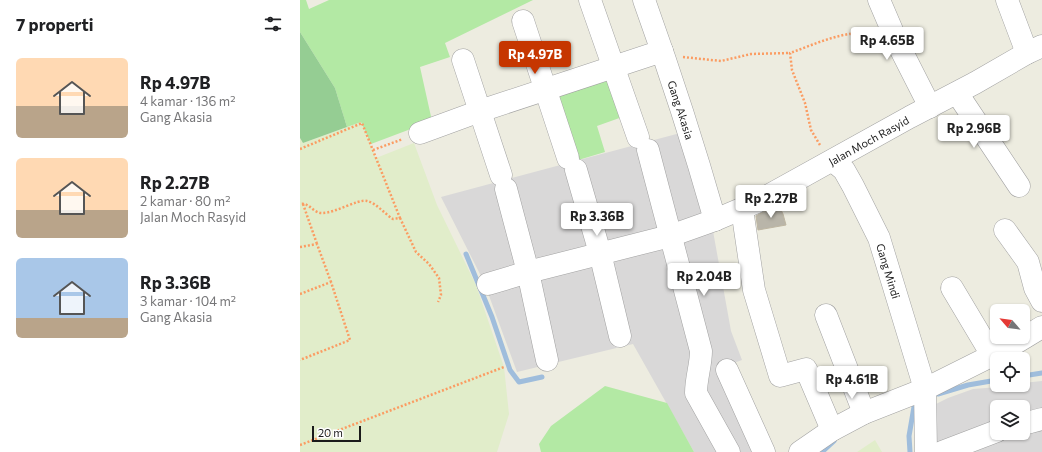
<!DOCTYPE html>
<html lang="id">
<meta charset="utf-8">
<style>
:root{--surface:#fff;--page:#f6f6f6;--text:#202124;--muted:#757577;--accent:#c63600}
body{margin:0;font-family:Commissioner,sans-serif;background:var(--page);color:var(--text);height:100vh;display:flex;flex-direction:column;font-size:15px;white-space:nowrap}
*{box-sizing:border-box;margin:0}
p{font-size:13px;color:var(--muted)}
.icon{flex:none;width:22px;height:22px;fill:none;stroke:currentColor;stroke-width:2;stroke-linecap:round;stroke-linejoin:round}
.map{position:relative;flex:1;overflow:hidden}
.details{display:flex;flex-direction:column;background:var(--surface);width:300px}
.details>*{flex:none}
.needle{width:26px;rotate:298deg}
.fabs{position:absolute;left:690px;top:304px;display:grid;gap:8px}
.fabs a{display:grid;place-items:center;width:40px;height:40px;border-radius:6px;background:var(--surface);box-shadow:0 1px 3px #0004;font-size:20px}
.scale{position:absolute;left:12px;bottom:10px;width:49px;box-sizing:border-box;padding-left:4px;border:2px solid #1b1b1b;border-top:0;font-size:11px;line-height:14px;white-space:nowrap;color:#1b1b1b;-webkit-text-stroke:3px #fff;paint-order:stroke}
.price{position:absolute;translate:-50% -34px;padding:0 9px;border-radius:4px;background:#fff;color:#222;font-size:13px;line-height:26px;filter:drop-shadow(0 1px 2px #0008)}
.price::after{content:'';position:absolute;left:50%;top:24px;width:12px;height:9px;margin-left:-6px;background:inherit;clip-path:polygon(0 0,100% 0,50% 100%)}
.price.current{background:var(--accent);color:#fff}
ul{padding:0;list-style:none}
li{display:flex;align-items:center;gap:12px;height:100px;padding:0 16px}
li span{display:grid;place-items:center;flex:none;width:112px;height:80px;border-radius:6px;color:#555}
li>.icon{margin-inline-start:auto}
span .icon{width:48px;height:48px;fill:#fffc;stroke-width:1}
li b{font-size:17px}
h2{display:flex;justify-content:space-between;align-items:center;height:48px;padding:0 16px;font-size:17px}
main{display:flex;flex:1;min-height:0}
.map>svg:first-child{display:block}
.residential{fill:#d9d8d8;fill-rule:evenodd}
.farmland{fill:#e1edca}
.grass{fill:#b3e9a4}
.forest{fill:#95cd93}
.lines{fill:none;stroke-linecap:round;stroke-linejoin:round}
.stream{stroke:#9fbddc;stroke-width:5}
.building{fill:#b9b5a9;stroke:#beb6a2}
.minor-casing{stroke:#a2a2a2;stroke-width:23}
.path{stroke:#fb9c62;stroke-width:2.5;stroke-dasharray:2 2;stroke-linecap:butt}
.minor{stroke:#fff;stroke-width:22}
.labels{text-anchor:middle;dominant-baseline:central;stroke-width:4;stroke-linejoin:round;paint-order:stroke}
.street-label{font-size:11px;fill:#1b1b1b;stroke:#fff}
</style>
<main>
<section class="details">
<h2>7 properti<svg class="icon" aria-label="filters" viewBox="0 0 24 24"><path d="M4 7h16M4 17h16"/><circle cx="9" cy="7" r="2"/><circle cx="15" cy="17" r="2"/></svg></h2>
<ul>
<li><span style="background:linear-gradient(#ffd9b3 60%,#b9a48a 0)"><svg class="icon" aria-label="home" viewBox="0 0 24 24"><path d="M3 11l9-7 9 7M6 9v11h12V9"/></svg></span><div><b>Rp 4.97B</b><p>4 kamar · 136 m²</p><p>Gang Akasia</p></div></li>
<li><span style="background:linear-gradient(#ffd9b3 65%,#b9a48a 0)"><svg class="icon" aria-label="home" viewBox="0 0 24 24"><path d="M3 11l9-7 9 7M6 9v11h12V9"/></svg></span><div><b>Rp 2.27B</b><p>2 kamar · 80 m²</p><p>Jalan Moch Rasyid</p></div></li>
<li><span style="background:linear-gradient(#a9c7e8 75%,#b9a48a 0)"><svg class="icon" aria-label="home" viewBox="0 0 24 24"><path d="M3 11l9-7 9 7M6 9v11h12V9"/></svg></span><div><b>Rp 3.36B</b><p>3 kamar · 104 m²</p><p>Gang Akasia</p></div></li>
</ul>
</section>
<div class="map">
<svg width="742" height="452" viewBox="0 0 742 452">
<rect width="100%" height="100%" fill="#edece0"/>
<path class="residential" d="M384 132 413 231 431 331 442 360 423 367 461 452H394L333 344 217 372 184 282 141 197Z
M742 381V452H633L632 406 648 398 673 389 723 385V383ZM697 407H723V433H697Z"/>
<path class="farmland" d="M61 122 76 158 114 143 137 205 176 285 204 367 209 414 197 452H0V138L3 143Z
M575 440 582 452H557Z"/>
<path class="grass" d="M0 0H6L9 9 29 0H233L145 43 150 57 120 67 132 121 71 144 61 122 47 127 35 88 0 32Z
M311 75 325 116 297 126 305 152 275 161 252 94Z
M305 386 367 403 394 452H241L239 444 251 426Z"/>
<path class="forest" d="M0 32 35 88 47 127 3 143 0 138Z"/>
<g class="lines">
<path class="stream" d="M166 254 192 317 210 370 219 382 242 377
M723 376 742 373
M638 394 668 385 697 380
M522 452 534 441
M610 452 609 436 615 401"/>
</g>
<path class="building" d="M478 204 483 214 486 225 458 230 456 216Z"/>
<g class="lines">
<defs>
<g id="minor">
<path d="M290 0 338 137"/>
<path id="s1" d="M344 0C370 72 394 146 415 220"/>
<path d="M579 0 597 42 630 107"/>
<path d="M707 0 727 53"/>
<path d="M223 21 268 158"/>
<path d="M163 60 201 175"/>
<path d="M657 93 719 186"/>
<path d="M120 133 180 111 362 51"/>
<path d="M348 150 401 351C401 365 396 378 396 393L429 452"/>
<path id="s2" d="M533 161 544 170 553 186 579 238 625 389 626 452"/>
<path d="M276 170 300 253 320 336"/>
<path d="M206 189 228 272 247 360"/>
<path d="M442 209 454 290 480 376 506 369 532 430"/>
<path d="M705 230 728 262 735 288 742 301"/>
<path id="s3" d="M188 284 228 272 370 236 415 220 455 203 610 117 675 83 727 53 742 46"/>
<path d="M652 288 692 355"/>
<path d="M526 315 564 413"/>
<path d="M427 370 464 452"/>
<path d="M723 424 742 419"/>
<path d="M500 452 532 430 564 413 625 389 709 347 742 327"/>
<path d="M642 452 697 431"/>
</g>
</defs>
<use href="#minor" class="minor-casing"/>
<path class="path" d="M383 57 421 61 451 54 490 53
M520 145 511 130 505 103 492 70 490 53C516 44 545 29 574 34
M0 149 62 123 100 218 93 219C85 214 76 203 67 201 57 199 36 213 22 213 13 213 9 202 0 204
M73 150 103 139
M3 204 17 244
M100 218 116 252 129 264 139 278 141 295 138 302
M0 247 17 244 31 282
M0 294 31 282 50 340 0 360
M0 445 204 367"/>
<use href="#minor" class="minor"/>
</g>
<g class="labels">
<g class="street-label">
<text stroke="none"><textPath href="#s1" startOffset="116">Gang Akasia</textPath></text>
<text stroke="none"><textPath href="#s3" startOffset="409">Jalan Moch Rasyid</textPath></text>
<text stroke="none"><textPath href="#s2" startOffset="125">Gang Mindi</textPath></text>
</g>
</g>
</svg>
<div class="fabs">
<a><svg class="needle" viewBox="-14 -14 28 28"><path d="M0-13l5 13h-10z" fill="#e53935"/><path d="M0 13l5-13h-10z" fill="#757577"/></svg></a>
<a><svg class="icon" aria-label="locate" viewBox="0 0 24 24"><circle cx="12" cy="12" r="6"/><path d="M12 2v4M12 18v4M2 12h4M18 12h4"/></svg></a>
<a><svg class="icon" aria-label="layers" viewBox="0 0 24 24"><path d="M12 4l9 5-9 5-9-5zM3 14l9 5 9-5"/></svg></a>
</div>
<div class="scale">20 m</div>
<b class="price" style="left:587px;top:61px">Rp 4.65B</b>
<b class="price current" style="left:235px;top:75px">Rp 4.97B</b>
<b class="price" style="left:674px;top:149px">Rp 2.96B</b>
<b class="price" style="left:471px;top:219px">Rp 2.27B</b>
<b class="price" style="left:297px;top:237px">Rp 3.36B</b>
<b class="price" style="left:404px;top:297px">Rp 2.04B</b>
<b class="price" style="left:552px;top:400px">Rp 4.61B</b>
</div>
</main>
